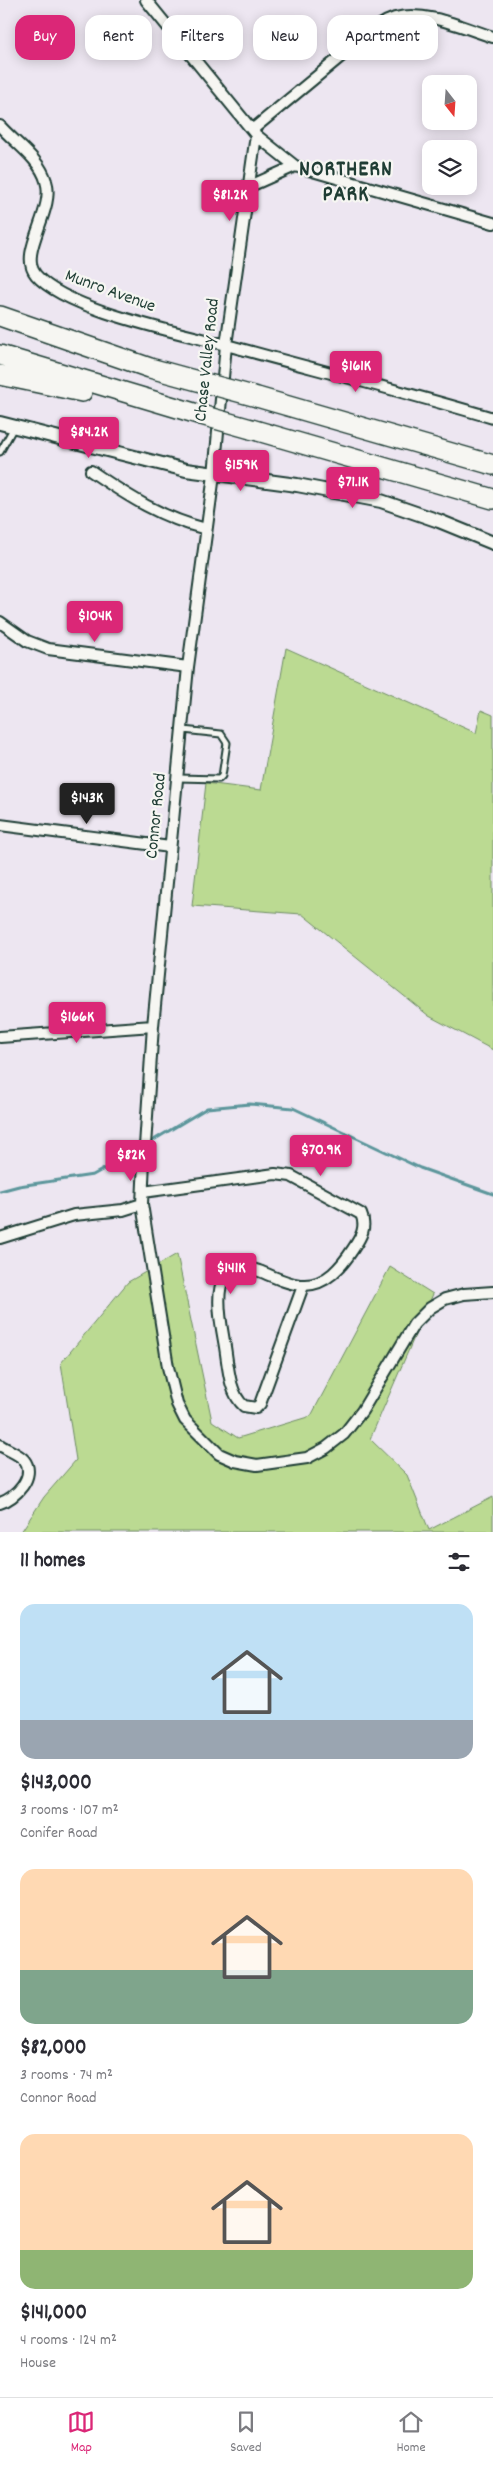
<!DOCTYPE html>
<meta charset="utf-8">
<style>
:root{--surface:#fff;--page:#f7f7f7;--text:#2b2b33;--muted:#7c7c81;--line:#e1e1e2;--accent:#db2777}
body{margin:0;font-family:Dekko,sans-serif;background:var(--page);color:var(--text);height:100vh;display:flex;flex-direction:column;font-size:19px;white-space:nowrap}
*{box-sizing:border-box;margin:0}
p{font-size:16px;color:var(--muted)}
.icon{flex:none;width:28px;height:28px;fill:none;stroke:currentColor;stroke-width:2;stroke-linecap:round;stroke-linejoin:round}
.map{position:relative;height:1532px;overflow:hidden}
.details{display:flex;flex-direction:column;background:var(--surface);flex:1}
.details>*{flex:none}
.banner{position:absolute;left:15px;top:15px;width:464px;height:45px;display:flex;gap:10px}
.needle{width:32px;rotate:163deg}
.tools{position:absolute;left:422px;top:75px;display:grid;gap:10px}
.tools a{display:grid;place-items:center;width:55px;height:55px;border-radius:10px;background:var(--surface);box-shadow:0 2px 12px #0003;font-size:25px}
.price{position:absolute;translate:-50% -42px;padding:0 11px;border-radius:5px;background:var(--accent);color:#fff;font-size:16px;line-height:32px;filter:drop-shadow(0 1px 2px #0008)}
.price::after{content:'';position:absolute;left:50%;top:30px;width:15px;height:11px;margin-left:-8px;background:inherit;clip-path:polygon(0 0,100% 0,50% 100%)}
.price.on{background:#222;color:#fff}
ul{padding:0;list-style:none}
li{display:grid;align-content:center;gap:10px;height:265px;padding:0 20px}
li span{display:grid;place-items:center;height:155px;border-radius:15px;color:#555}
li>.icon{margin-inline-start:auto}
span .icon{width:90px;height:90px;fill:#fffc;stroke-width:1}
li b{font-size:21px}
h2{display:flex;justify-content:space-between;align-items:center;height:60px;padding:0 20px;font-size:21px}
.tag{padding:0 18px;border-radius:15px;background:var(--surface);box-shadow:0 2px 12px #0003;font-size:18px;line-height:45px}
.tag.on{background:var(--accent);color:#fff}
.dock{display:flex;justify-content:space-around;align-items:center;height:70px;border-top:1px solid var(--line);background:var(--surface);font-size:14px;color:var(--muted)}
.dock a{display:grid;justify-items:center;gap:2px}
.dock .on{color:var(--accent)}
.map>svg:first-child{display:block}
.green{fill:#bbda92;stroke:#6d8c63}
.lines{fill:none;stroke-linecap:round;stroke-linejoin:round}
.stream{stroke:#5b969b;stroke-width:3}
.service-casing{stroke:#1f3d34;stroke-width:9}
.minor-casing{stroke:#1f3d34;stroke-width:14}
.tertiary-casing{stroke:#1f3d34;stroke-width:16}
.motorway-casing{stroke:#1f3d34;stroke-width:22}
.service{stroke:#f6f6f2;stroke-width:5}
.minor{stroke:#f6f6f2;stroke-width:10}
.tertiary{stroke:#f6f6f2;stroke-width:12}
.motorway{stroke:#f6f6f2;stroke-width:19}
.motorway-bridge-casing{stroke:#1f3d34;stroke-width:22;stroke-linecap:butt}
.motorway-bridge{stroke:#f6f6f2;stroke-width:19}
.labels{text-anchor:middle;dominant-baseline:central;stroke-width:4.5;stroke-linejoin:round;paint-order:stroke}
.street-label{font-size:18px;fill:#1f3d34;stroke:#f6f6f2}
.district-label{font-size:22px;font-weight:bold;letter-spacing:1px;fill:#1f3d34;stroke:#f6f6f2}
</style>
<div class="map">
<svg width="493" height="1532" viewBox="0 0 493 1532">
<rect width="100%" height="100%" fill="#ede6f1"/>
<filter id="ink" filterUnits="userSpaceOnUse"><feTurbulence type="fractalNoise" baseFrequency=".02" numOctaves="2"/><feDisplacementMap in="SourceGraphic" scale="10" xChannelSelector="R" yChannelSelector="G"/><feConvolveMatrix kernelMatrix="1 2 1 2 8 2 1 2 1" color-interpolation-filters="sRGB"/></filter>
<g filter="url(#ink)">
<path class="green" d="M286 648 476 733 481 710 493 715V1050L429 1016 302 914 192 906 206 783 261 790Z
M177 1254 212 1421 238 1438 311 1416 390 1267 433 1294 370 1439 407 1475 429 1530 493 1497V1532H21L44 1497 76 1460 61 1363 128 1282Z"/>
<g class="lines">
<path class="stream" d="M147 1144 207 1108 250 1104 293 1108 420 1168 493 1194
M0 1191 19 1186 93 1175 142 1148"/>
<defs>
<path id="service" d="M0 452 14 427
M178 778 219 779 222 776 227 743 221 734 183 730"/>
<path id="minor" d="M146 0 256 135 226 345 214 475 188 667 153 1026 144 1161 142 1204 168 1367 177 1404 185 1420 219 1454 235 1461 257 1465 307 1458 326 1448 344 1434 362 1411 414 1324 430 1308 445 1299 464 1294 493 1292
M0 126C15 143 40 159 46 181 56 210 17 253 36 275 67 311 183 333 230 346 318 370 406 392 493 418
M252 130 362 39C372 31 382 22 395 18 426 10 464 28 493 37
M256 135 295 166 493 223
M248 187 295 166
M91 471C129 497 162 518 206 529
M0 622 27 641 48 649 188 667
M0 825 170 847
M0 1037 153 1026
M143 1192 275 1174 291 1176 361 1214C367 1227 361 1237 353 1249 342 1266 326 1286 303 1285 289 1285 273 1276 259 1271 207 1254 219 1313 224 1341 228 1361 228 1393 244 1406L256 1408 260 1404 303 1286
M0 1238 74 1215 123 1210 142 1204
M0 1445C7 1450 19 1454 24 1460 37 1476 15 1499 0 1503"/>
<path id="tertiary" d="M0 423 186 470 297 485 381 501 439 521 493 543"/>
<path id="motorway" d="M0 316 150 368 205 383
M0 355 201 415
M0 375 82 392
M257 397 493 465
M251 429 493 499"/>
</defs>
<use href="#service" class="service-casing"/>
<use href="#minor" class="minor-casing"/>
<use href="#tertiary" class="tertiary-casing"/>
<use href="#motorway" class="motorway-casing"/>
<use href="#service" class="service"/>
<use href="#minor" class="minor"/>
<use href="#tertiary" class="tertiary"/>
<use href="#motorway" class="motorway"/>
<defs>
<path id="motorway-bridge" d="M205 383 257 397
M201 415 251 429"/>
</defs>
<use href="#motorway-bridge" class="motorway-bridge-casing"/>
<use href="#motorway-bridge" class="motorway-bridge"/>
</g>
</g>
<g class="labels">
<g class="street-label">
<text transform="translate(110 292) rotate(20)">Munro Avenue</text>
<text transform="translate(208 360) rotate(-84)">Chase Valley Road</text>
<text transform="translate(157 816) rotate(-84)">Connor Road</text>
</g>
<g class="district-label">
<text x="346" y="170">NORTHERN<tspan x="346" dy="25">PARK</tspan></text>
</g>
</g>
</svg>
<div class="tools">
<a><svg class="needle" viewBox="-14 -14 28 28"><path d="M0-13l5 13h-10z" fill="#e53935"/><path d="M0 13l5-13h-10z" fill="#7c7c81"/></svg></a>
<a><svg class="icon" aria-label="layers" viewBox="0 0 24 24"><path d="M12 4l9 5-9 5-9-5zM3 14l9 5 9-5"/></svg></a>
</div>
<b class="price" style="left:230px;top:222px">$81.2K</b>
<b class="price" style="left:356px;top:393px">$161K</b>
<b class="price" style="left:89px;top:459px">$84.2K</b>
<b class="price" style="left:241px;top:492px">$159K</b>
<b class="price" style="left:353px;top:509px">$71.1K</b>
<b class="price" style="left:95px;top:643px">$104K</b>
<b class="price on" style="left:87px;top:825px">$143K</b>
<b class="price" style="left:77px;top:1044px">$166K</b>
<b class="price" style="left:321px;top:1177px">$70.9K</b>
<b class="price" style="left:131px;top:1182px">$82K</b>
<b class="price" style="left:231px;top:1295px">$141K</b>
<div class="banner">
<a class="tag on">Buy</a>
<a class="tag">Rent</a>
<a class="tag">Filters</a>
<a class="tag">New</a>
<a class="tag">Apartment</a>
</div>
</div>
<section class="details">
<h2>11 homes<svg class="icon" aria-label="filters" viewBox="0 0 24 24"><path d="M4 7h16M4 17h16"/><circle cx="9" cy="7" r="2"/><circle cx="15" cy="17" r="2"/></svg></h2>
<ul>
<li><span style="background:linear-gradient(#bfe0f5 75%,#9aa5b1 0)"><svg class="icon" aria-label="home" viewBox="0 0 24 24"><path d="M3 11l9-7 9 7M6 9v11h12V9"/></svg></span><div><b>$143,000</b><p>3 rooms · 107 m²</p><p>Conifer Road</p></div></li>
<li><span style="background:linear-gradient(#ffd9b3 65%,#7fa58c 0)"><svg class="icon" aria-label="home" viewBox="0 0 24 24"><path d="M3 11l9-7 9 7M6 9v11h12V9"/></svg></span><div><b>$82,000</b><p>3 rooms · 74 m²</p><p>Connor Road</p></div></li>
<li><span style="background:linear-gradient(#ffd9b3 75%,#8fb573 0)"><svg class="icon" aria-label="home" viewBox="0 0 24 24"><path d="M3 11l9-7 9 7M6 9v11h12V9"/></svg></span><div><b>$141,000</b><p>4 rooms · 124 m²</p><p>House</p></div></li>
</ul>
</section>
<nav class="dock">
<a class="on"><svg class="icon" aria-label="map" viewBox="0 0 24 24"><path d="M3 6l6-2 6 2 6-2v14l-6 2-6-2-6 2zM9 4v14M15 6v14"/></svg>Map</a>
<a><svg class="icon" aria-label="saved" viewBox="0 0 24 24"><path d="M7 4h10v16l-5-4-5 4z"/></svg>Saved</a>
<a><svg class="icon" aria-label="home" viewBox="0 0 24 24"><path d="M3 11l9-7 9 7M6 9v11h12V9"/></svg>Home</a>
</nav>
